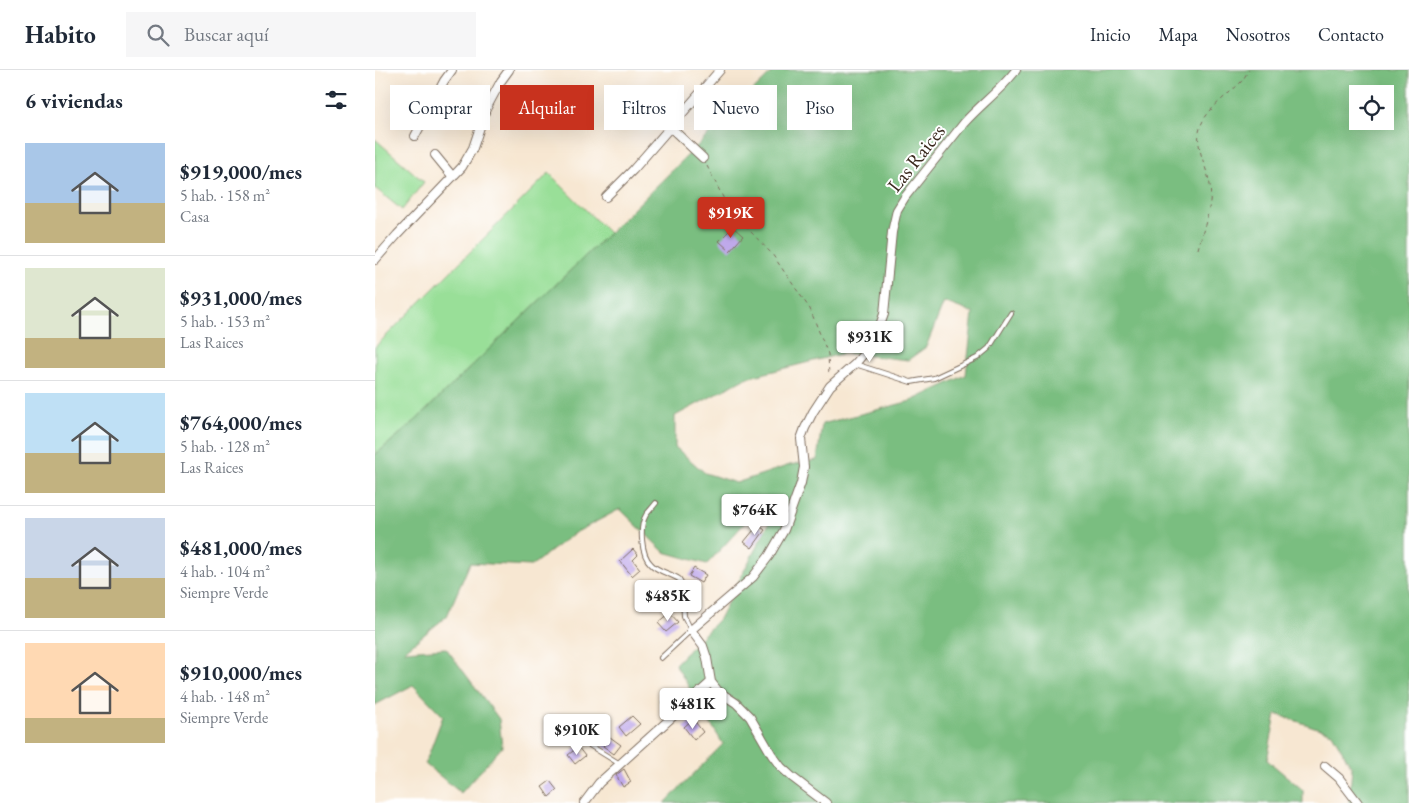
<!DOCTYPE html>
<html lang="es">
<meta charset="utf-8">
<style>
:root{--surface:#fff;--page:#f6f6f7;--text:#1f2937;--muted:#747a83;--line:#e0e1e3;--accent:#c8321e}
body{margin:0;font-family:"EB Garamond",serif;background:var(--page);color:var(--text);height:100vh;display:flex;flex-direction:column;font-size:19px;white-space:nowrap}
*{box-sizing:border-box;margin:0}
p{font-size:16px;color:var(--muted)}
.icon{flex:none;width:28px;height:28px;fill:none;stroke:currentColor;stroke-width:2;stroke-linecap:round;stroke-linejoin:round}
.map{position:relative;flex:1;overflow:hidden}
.drawer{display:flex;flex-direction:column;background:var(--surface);width:375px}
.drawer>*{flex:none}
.guide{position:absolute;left:15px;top:15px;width:475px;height:45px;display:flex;gap:10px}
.buttons{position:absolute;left:974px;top:15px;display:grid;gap:10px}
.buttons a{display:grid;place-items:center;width:45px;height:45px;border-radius:0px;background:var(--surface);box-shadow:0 5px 20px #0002;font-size:25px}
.price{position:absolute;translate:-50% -42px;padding:0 11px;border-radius:5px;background:#fff;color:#222;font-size:16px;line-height:32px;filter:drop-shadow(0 1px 2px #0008)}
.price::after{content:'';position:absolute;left:50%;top:30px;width:15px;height:11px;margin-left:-8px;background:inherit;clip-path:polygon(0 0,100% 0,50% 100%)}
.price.current{background:var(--accent);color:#fff}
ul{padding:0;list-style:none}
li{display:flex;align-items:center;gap:15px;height:125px;padding:0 25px}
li+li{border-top:1px solid var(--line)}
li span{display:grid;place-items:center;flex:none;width:140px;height:100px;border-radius:0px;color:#555}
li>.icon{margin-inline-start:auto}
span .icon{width:60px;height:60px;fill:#fffc;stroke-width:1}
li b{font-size:21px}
h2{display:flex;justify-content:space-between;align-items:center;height:60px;padding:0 25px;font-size:21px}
.pill{padding:0 18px;border-radius:0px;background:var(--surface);box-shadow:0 5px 20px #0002;font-size:18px;line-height:45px}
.pill.current{background:var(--accent);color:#fff}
header{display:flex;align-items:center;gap:30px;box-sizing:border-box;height:70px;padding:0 25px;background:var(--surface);border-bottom:1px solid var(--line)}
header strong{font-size:24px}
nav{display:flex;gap:28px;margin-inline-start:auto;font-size:18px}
.search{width:350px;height:45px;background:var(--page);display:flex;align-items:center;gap:12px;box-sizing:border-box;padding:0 18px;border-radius:0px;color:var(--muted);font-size:19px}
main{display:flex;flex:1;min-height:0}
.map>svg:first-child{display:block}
.green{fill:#99df98;stroke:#6a845b}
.forest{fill:#7abe80;stroke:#5a744f;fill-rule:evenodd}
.building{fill:#bfa9ea}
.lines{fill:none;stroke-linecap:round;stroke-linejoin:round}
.lane-casing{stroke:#7d6c5d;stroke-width:6}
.street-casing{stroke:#7d6c5d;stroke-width:10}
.path{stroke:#7d6c5d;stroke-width:1;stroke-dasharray:4 4;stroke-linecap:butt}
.lane{stroke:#fff;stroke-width:4}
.street{stroke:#fff;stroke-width:8}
.labels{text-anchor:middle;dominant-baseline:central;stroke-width:4;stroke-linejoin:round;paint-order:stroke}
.street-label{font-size:20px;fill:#3b2a1e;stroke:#fff}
</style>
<header>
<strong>Habito</strong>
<div class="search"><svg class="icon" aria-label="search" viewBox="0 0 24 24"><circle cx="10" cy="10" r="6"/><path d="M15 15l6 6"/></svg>Buscar aquí</div>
<nav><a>Inicio</a><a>Mapa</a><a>Nosotros</a><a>Contacto</a></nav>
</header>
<main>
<section class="drawer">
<h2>6 viviendas<svg class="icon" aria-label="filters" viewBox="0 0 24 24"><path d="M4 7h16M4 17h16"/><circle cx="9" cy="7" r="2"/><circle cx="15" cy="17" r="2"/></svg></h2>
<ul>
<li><span style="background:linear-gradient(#a9c7e8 60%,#c2b280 0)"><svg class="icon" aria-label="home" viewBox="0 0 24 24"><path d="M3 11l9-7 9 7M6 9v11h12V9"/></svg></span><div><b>$919,000/mes</b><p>5 hab. · 158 m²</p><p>Casa</p></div></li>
<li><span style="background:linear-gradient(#dfe7d0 70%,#c2b280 0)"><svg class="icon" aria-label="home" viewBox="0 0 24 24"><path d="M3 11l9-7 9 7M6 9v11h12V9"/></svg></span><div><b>$931,000/mes</b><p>5 hab. · 153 m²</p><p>Las Raices</p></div></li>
<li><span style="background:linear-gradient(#bfe0f5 60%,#c2b280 0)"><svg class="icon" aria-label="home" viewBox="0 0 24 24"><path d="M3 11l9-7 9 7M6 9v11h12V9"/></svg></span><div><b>$764,000/mes</b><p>5 hab. · 128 m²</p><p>Las Raices</p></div></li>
<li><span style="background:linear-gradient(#c9d6e8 60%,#c2b280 0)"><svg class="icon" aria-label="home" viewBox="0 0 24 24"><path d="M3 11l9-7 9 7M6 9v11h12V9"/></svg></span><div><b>$481,000/mes</b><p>4 hab. · 104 m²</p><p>Siempre Verde</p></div></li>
<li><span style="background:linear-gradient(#ffd9b3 75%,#c2b280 0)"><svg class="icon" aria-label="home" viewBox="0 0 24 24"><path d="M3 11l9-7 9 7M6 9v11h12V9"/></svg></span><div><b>$910,000/mes</b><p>4 hab. · 148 m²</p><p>Siempre Verde</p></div></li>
</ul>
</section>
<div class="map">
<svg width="1034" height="733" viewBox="0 0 1034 733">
<rect width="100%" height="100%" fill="#fff"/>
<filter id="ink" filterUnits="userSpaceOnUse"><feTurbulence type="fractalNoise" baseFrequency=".02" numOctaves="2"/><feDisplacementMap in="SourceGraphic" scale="10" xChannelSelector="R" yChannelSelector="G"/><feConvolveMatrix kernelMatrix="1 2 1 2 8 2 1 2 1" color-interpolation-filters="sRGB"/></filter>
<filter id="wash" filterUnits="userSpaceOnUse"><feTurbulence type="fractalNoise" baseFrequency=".0096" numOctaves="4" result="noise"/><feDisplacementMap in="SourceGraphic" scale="20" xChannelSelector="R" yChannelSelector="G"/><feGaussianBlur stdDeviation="1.12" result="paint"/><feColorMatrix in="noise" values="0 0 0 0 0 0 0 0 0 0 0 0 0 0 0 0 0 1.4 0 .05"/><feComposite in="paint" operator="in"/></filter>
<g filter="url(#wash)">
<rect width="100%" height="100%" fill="#f7e7d2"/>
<path class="green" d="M0 69 49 112 27 140 0 118Z
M174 103 234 163 40 351 0 385V277Z"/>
<path class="forest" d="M399 0H1034V733H974L977 698 957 663 901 644 892 690 928 720V733H290L348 674 300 594 344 549 394 453 379 443 332 494 289 482 245 439 198 464 156 496 95 493 72 546 29 581 71 578 124 649 127 677 86 723 50 694 68 646 38 615 0 635V385L40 351 234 163ZM982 24H1010V51H982ZM569 232 598 243 591 305 536 331 447 354 442 390 415 395 361 413 330 403 300 377V346L371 308 470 283 533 290 551 277Z"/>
<g id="blocks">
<path class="building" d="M358 157 368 166 355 181 344 171Z
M383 455 390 460 377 478 369 472Z
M258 479 263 485 258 490 265 499 257 506 245 491Z
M319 498 331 505 326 513 314 506Z
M295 543 303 552 291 562 283 553Z
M302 620 309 629 293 641 287 632Z
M257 646 265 654 251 666 244 657Z
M318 649 328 662 319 670 309 657Z
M235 667 246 675 239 684 228 676Z
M203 677 210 686 200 694 193 685Z
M249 699 256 712 248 717 241 705Z
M175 711 182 720 174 727 167 717Z"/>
</g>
</g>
<g filter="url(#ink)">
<use href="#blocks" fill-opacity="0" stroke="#7d6c5d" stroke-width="1"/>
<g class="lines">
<defs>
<path id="lane" d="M480 294 536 312 559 308 602 288 614 278 636 243
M281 433C278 437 274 441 271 445 264 457 266 485 276 494 283 502 295 503 304 509L307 514 309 546 316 560 286 588
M191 657 211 673 245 694"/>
<path id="street" d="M60 28 105 55
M295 57 328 88
M40 66 69 11 77 0
M60 85 78 107
M231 127 258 100 345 0
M0 190 22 165 87 97 98 78 111 39 126 11 134 0
M950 696 964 708 983 733
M209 733 224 713 336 612
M451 733 417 707 406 697 397 685 375 647 361 633 343 621 336 612 332 588 328 576 316 560 378 507 394 486 409 460 426 413 429 397 426 369 430 358 438 342 455 316 480 294 491 281 502 264 509 244 517 162 522 140 530 127 589 53C606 34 626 20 641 0"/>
</defs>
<use href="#lane" class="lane-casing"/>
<use href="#street" class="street-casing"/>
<path class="path" d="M332 96 354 139 397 184 435 239 453 284 454 306
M823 179C828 159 838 136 835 115 832 96 818 75 826 55 833 38 853 25 865 13 869 9 871 4 874 0"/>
<use href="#lane" class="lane"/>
<use href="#street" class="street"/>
</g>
</g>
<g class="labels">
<g class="street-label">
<text transform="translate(541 88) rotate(-52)">Las Raices</text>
</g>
</g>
</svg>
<div class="buttons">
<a><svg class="icon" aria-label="locate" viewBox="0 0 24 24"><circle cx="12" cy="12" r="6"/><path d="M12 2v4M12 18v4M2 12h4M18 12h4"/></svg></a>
</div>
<b class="price current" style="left:356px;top:169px">$919K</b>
<b class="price" style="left:495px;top:293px">$931K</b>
<b class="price" style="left:380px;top:466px">$764K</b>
<b class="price" style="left:293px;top:552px">$485K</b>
<b class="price" style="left:318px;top:660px">$481K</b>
<b class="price" style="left:202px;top:686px">$910K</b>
<div class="guide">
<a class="pill">Comprar</a>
<a class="pill current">Alquilar</a>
<a class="pill">Filtros</a>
<a class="pill">Nuevo</a>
<a class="pill">Piso</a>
</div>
</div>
</main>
